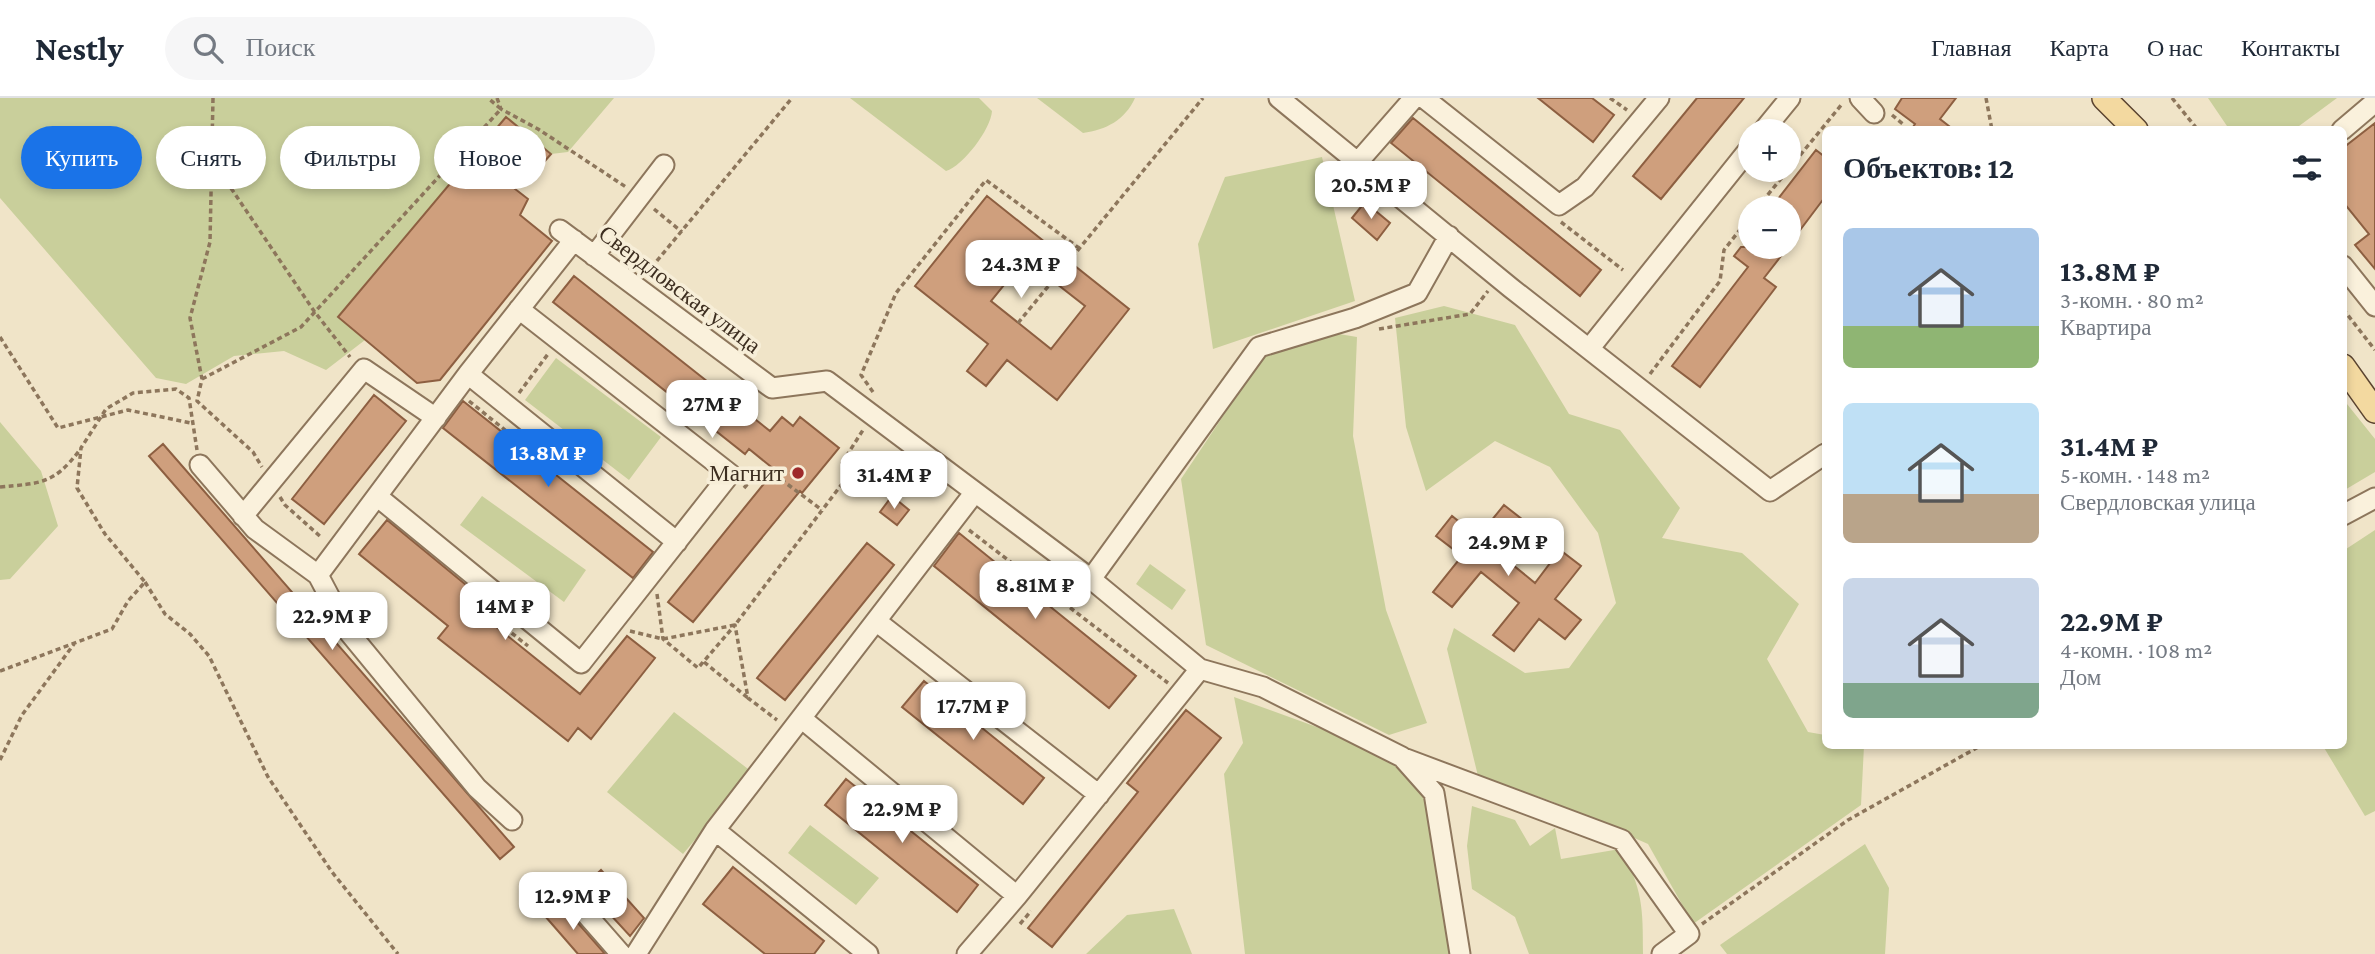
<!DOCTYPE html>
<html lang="ru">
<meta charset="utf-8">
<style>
:root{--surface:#fff;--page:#f6f6f7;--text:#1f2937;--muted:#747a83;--line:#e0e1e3;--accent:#1a73e8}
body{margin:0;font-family:"Crimson Pro",serif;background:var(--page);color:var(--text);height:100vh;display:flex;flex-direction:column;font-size:26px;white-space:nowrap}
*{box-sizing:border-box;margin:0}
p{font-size:23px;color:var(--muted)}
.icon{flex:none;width:38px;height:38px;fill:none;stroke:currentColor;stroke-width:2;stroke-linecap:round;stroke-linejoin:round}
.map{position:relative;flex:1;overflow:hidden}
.details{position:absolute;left:1822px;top:28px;width:525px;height:623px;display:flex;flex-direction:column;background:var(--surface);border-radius:10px;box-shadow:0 4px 10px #0003}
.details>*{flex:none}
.guide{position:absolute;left:21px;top:28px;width:665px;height:63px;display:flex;gap:14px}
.buttons{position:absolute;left:1738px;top:21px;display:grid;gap:14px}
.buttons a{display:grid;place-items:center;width:63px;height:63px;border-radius:50%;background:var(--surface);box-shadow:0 4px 10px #0003;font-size:35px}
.price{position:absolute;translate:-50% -60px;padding:0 16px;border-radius:14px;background:#fff;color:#222;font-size:23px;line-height:46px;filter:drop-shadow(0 2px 4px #0008)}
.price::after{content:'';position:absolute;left:50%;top:42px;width:21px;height:16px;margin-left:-10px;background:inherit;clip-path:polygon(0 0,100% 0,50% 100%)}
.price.on{background:var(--accent);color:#fff}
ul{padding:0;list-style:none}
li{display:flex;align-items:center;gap:21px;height:175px;padding:0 21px}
li span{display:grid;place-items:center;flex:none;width:196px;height:140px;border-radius:10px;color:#555}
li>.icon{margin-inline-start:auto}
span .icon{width:84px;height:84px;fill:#fffc;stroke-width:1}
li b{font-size:30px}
h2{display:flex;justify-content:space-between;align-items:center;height:84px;padding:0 21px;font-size:30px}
.tag{padding:0 24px;border-radius:32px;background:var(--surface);box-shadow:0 4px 10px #0003;font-size:24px;line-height:63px}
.tag.on{background:var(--accent);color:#fff}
header{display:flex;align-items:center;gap:42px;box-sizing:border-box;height:98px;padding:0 35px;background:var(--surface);border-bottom:2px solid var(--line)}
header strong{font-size:33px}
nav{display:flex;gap:38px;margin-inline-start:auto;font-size:24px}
.search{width:490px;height:63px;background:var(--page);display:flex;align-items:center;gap:18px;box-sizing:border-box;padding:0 24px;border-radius:38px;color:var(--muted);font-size:26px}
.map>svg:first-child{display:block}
.green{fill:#c9cf9b}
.building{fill:#cf9f7d;stroke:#8d5f41;stroke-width:2;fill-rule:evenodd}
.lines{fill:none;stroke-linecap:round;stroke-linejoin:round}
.minor-casing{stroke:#8d765c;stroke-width:23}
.major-casing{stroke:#5b4430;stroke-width:26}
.path{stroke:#8d765c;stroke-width:3.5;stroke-dasharray:5 3.5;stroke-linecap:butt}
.minor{stroke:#faf1dc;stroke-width:19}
.major{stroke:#f3d9a0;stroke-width:23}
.poi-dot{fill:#9e2a2b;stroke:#f7eed8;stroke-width:2.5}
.labels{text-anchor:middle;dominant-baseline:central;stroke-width:7;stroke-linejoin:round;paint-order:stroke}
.street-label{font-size:23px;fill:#3d2e20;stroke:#f7eed8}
.poi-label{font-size:23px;fill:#3d2e20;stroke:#f7eed8;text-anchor:end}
</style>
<header>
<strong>Nestly</strong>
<div class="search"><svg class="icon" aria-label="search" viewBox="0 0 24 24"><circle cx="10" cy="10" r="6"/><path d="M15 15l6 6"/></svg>Поиск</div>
<nav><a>Главная</a><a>Карта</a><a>О нас</a><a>Контакты</a></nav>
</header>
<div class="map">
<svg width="2375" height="856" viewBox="0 0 2375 856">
<rect width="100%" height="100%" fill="#f0e4c8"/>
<path class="green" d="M0 0H614L568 54 551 56 506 19 338 218 365 242 326 272 284 253 234 258 186 286 156 280 0 100Z
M850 0H979L992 13C991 31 963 68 946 73Z
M1037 0H1135C1125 22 1106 32 1083 35Z
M2208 0H2337L2295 31H2229Z
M1322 59 1355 203 1213 251 1198 146 1225 79Z
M1444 208 1515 227 1569 316 1620 332 1680 410 1662 440 1742 455 1799 506 1767 561 1808 634 1825 637V648H1864L1861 707 1693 826 1648 746 1551 703 1478 678 1447 551 1454 530 1525 575 1569 570 1616 505 1598 435 1550 369 1495 343 1426 393 1406 329 1395 220Z
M1339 236 1357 239 1353 338 1386 512 1427 625 1389 637 1206 547 1181 381 1264 257Z
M556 260 661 339 629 382 525 302Z
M2343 301 2375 341V374L2343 393Z
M0 324 41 373 58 428 10 481 0 482Z
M482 398 586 472 564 504 460 427Z
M2375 432V713L2365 718 2323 648H2343V453Z
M1150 466 1186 492 1172 512 1136 486Z
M1234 599 1336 636 1400 667 1424 701 1451 856H1245L1224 676 1243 645Z
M674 614 752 674 683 756 607 694Z
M1472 708 1515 722 1530 748 1555 730 1561 761 1620 751C1643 790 1643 811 1643 856H1529L1515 819 1472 791 1467 748Z
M810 727 879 780 856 807 788 755Z
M1865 746 1889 790 1885 856H1727L1720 847Z
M1174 811 1192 856H1086L1127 817Z"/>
<path class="building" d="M1538 0H1592L1614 17 1593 44Z
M1697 0H1744L1661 101 1633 78Z
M1902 0H1956L1940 21 1954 32H1911L1915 26 1895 11Z
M506 19 551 56 536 73 506 48 488 70 528 101 520 117 552 143 440 282 417 285 338 219Z
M1413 20 1601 172 1580 198 1391 45Z
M2375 25V171L2355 147 2369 136 2343 104V50Z
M1816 52 1825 59V99L1788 148V110H1771Z
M987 98 1129 211 1057 302 1007 262 986 288 967 273 988 246 915 188ZM1025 161 1085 208 1051 251 991 203Z
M1365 104 1390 125 1377 142 1352 120Z
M1741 149H1788L1764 180 1776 189 1700 289 1672 268 1748 169 1734 158Z
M574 178 770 333 782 319 793 328 800 319 839 350 802 395 800 393 693 524 668 504 775 372 749 351 745 356 553 204Z
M374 297 406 323 324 426 292 401Z
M463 303 653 454 633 480 443 330Z
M163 346 514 749 500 761 149 358Z
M892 398 909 412 897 427 880 414Z
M1504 407 1523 422 1497 454 1535 485 1560 452 1581 468 1555 501 1581 522 1565 541 1539 521 1514 553 1493 537 1519 505 1481 474 1452 509 1433 494 1462 458 1436 438 1452 418 1478 439Z
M387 422 477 496 469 507 580 596 627 538 655 560 591 641 578 630 568 643 438 540 448 528 359 456Z
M959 435 1136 578 1109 610 934 468Z
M867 445 894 467 785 602 757 580Z
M924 583 1044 680 1023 706 902 609Z
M1186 612 1221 640 1052 849 1028 830 1138 694 1127 685Z
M846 681 978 787 957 814 825 707Z
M733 769 824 843 814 856H765L703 806Z
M601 772 644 820 630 838 584 788Z
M561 805 570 816 605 856H578L545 818Z"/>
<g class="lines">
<defs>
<path id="minor" d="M1279 0 1511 190 1770 393 1825 356
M1424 0 1559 107 1585 89 1659 0
M1860 0 1874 15
M2342 32 2375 4
M1763 33 1790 0
M1358 64 1414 0
M560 132 772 290 827 283 1091 481 1200 571
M594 158 664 67
M2343 168 2375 208
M1589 251 1750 50
M468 276 677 444
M200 367 255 431 318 477 347 532 477 690 512 722
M378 399 581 565 730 376 519 211
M2343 417 2375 400
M243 418 364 271 436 320
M318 477 468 276 574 142
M1091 481 1259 249 1355 220 1417 195 1449 138
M876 523 1099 697
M801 620 1017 798
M1406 661 1622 742 1689 836 1662 856
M715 732 868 856
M579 808 621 856
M636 856 715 732 975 394
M967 856 1017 798 1200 571 1263 589 1402 659 1434 695 1460 856"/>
<path id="major" d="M2104 0 2136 32
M2343 268 2375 313"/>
</defs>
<use href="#minor" class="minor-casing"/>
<use href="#major" class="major-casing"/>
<path class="path" d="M213 0 210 144 190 220 202 281 197 303 253 354 262 369
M497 0 501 11 538 31 626 89
M1610 0 1627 12
M1986 0 1992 32
M2172 0 2198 32
M1892 17 1904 27V32
M212 62 314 213 350 259
M1757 110 1842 6
M654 111 682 134
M1561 124 1623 172
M646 176 792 0
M2343 211 2375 252
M1018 225 1203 0
M1379 231 1470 216 1488 193
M0 239 58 330 128 312 191 325
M1650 276 1720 183 1724 152 1750 119
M202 281 301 229 501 11 488 0
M873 294 861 277 896 195 986 82 1079 150
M519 295 548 256
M469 303 526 349
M751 382 771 374 822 412
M0 389C40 385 53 387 79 353
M744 390 751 382 746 378
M280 399 285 407 322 440
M969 432 1168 585
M145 484 165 516 190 536 209 558 268 679 332 774 398 856
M657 496 663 541 698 570 735 527 748 600 777 622
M1055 498 1066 484
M488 512 490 518 528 548
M630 533 663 541 735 527 845 382 842 365 863 332
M704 564 748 600
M0 573 112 531 128 503 145 484 105 436 77 390 81 350 106 311 133 295 176 291 189 300 197 352
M0 662 22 617 74 546
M1020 826 1031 813
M1702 826 1848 722 1980 648"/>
<use href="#minor" class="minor"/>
<use href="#major" class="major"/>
</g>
<circle class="poi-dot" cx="798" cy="375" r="7"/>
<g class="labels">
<g class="street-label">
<text transform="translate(680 191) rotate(37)">Свердловская улица</text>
</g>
<g class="poi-label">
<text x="784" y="375">Магнит</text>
</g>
</g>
</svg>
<div class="buttons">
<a>+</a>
<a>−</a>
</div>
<b class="price" style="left:1371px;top:123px">20.5M ₽</b>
<b class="price" style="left:1021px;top:202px">24.3M ₽</b>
<b class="price" style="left:712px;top:342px">27M ₽</b>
<b class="price on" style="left:548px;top:391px">13.8M ₽</b>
<b class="price" style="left:894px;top:413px">31.4M ₽</b>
<b class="price" style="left:1508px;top:480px">24.9M ₽</b>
<b class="price" style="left:1035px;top:523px">8.81M ₽</b>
<b class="price" style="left:505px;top:544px">14M ₽</b>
<b class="price" style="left:332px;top:554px">22.9M ₽</b>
<b class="price" style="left:973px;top:644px">17.7M ₽</b>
<b class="price" style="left:902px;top:747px">22.9M ₽</b>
<b class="price" style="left:573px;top:834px">12.9M ₽</b>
<div class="guide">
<a class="tag on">Купить</a>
<a class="tag">Снять</a>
<a class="tag">Фильтры</a>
<a class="tag">Новое</a>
</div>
<section class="details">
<h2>Объектов: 12<svg class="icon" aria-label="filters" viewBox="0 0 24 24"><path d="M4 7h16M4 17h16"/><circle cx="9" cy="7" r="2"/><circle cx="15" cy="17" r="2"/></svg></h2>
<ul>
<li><span style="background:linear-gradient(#a9c7e8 70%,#8fb573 0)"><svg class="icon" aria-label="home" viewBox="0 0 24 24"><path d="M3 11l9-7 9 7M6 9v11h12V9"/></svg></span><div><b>13.8M ₽</b><p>3-комн. · 80 m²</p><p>Квартира</p></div></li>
<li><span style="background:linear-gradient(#bfe0f5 65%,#b9a48a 0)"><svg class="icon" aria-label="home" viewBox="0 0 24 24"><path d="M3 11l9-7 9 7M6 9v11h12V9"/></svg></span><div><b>31.4M ₽</b><p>5-комн. · 148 m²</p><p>Свердловская улица</p></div></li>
<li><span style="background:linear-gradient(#c9d6e8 75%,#7fa58c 0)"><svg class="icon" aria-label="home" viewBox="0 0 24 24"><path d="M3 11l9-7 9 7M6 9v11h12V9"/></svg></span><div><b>22.9M ₽</b><p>4-комн. · 108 m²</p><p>Дом</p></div></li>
</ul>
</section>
</div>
